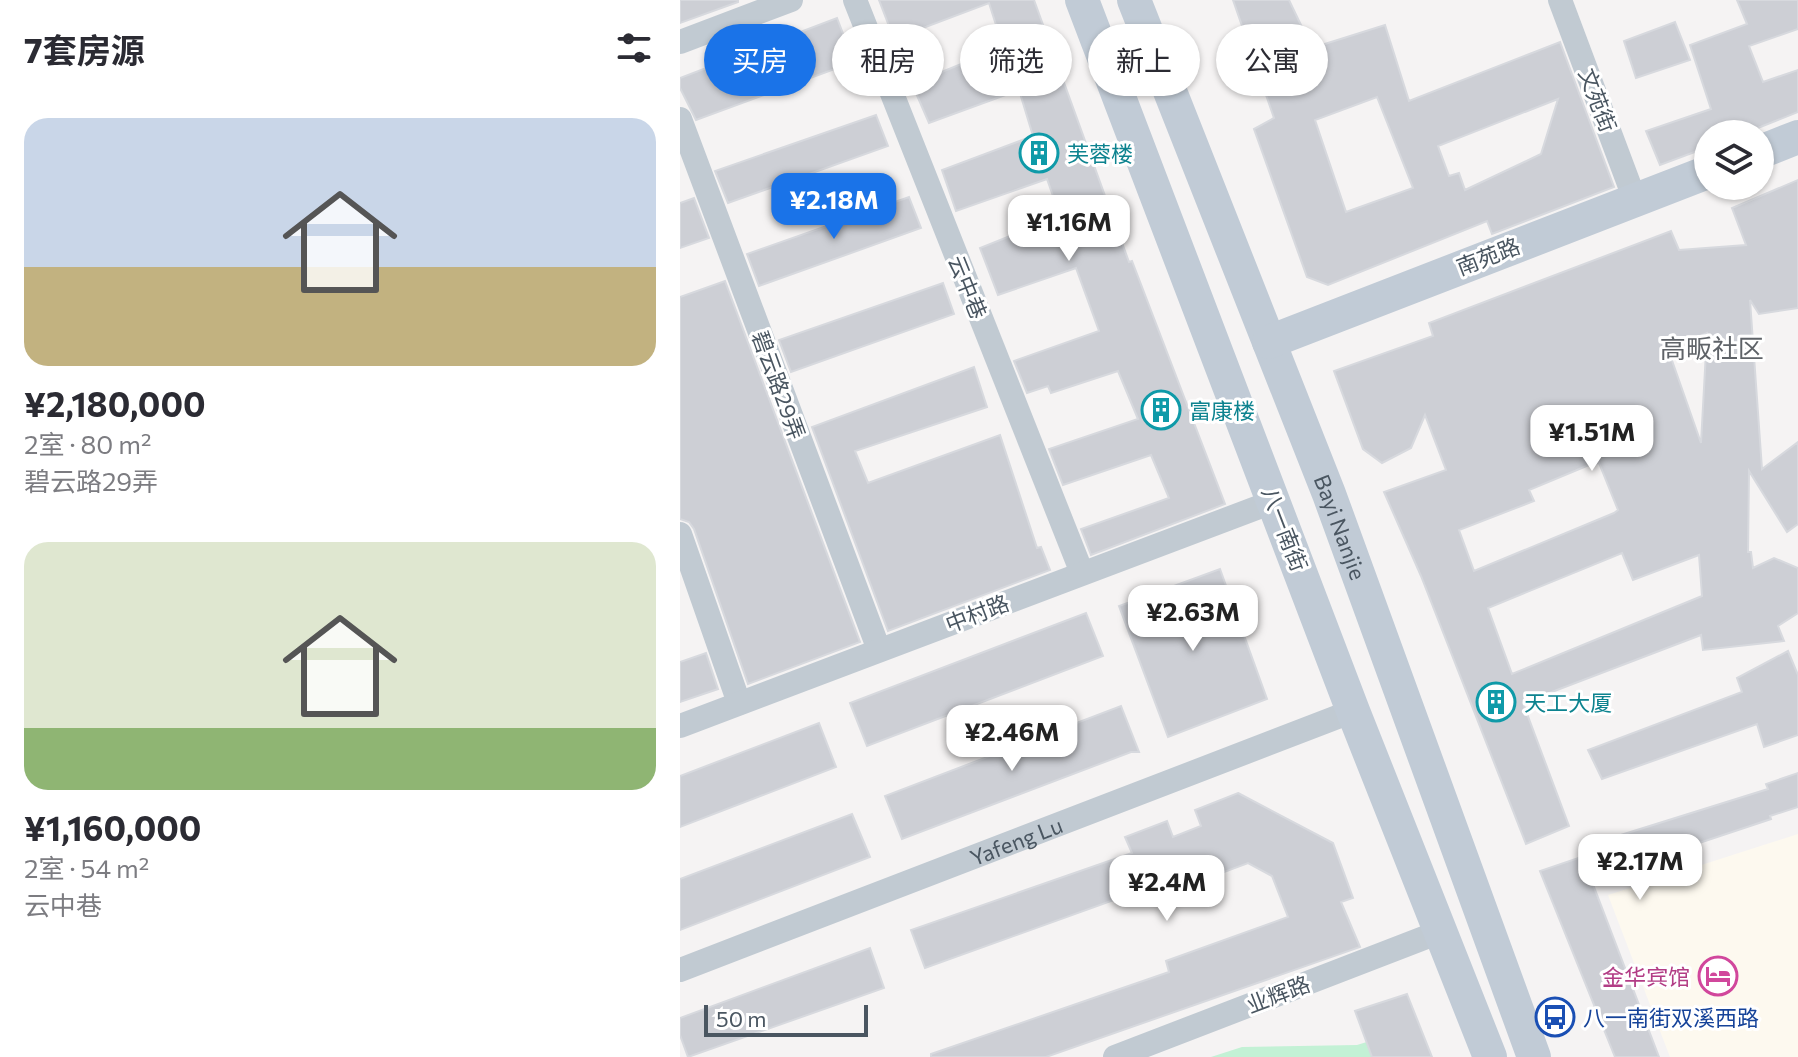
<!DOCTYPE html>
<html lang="zh">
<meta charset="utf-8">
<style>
:root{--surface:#fff;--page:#f2f2f3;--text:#2b2b33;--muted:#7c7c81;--accent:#1a73e8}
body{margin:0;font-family:Commissioner,"Noto Sans SC",sans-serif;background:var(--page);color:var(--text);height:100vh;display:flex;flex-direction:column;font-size:30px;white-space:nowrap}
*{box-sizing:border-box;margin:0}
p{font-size:26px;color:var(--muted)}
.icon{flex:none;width:44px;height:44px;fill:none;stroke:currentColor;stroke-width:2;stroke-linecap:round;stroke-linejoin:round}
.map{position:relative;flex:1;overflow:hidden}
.drawer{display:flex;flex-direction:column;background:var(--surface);width:680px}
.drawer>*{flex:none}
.guide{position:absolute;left:24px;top:24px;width:760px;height:72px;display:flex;gap:16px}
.controls{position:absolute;left:1014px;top:120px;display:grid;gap:16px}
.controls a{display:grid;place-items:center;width:80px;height:80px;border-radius:50%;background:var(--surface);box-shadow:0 2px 6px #0004;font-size:40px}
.scale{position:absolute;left:24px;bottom:20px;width:164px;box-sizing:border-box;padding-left:8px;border:4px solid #4a5661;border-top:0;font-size:22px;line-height:28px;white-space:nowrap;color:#4a5661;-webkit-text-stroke:6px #fff;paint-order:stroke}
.price{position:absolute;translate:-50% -68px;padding:0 18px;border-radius:16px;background:#fff;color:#222;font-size:26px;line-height:52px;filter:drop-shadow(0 2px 4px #0008)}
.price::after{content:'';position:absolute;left:50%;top:48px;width:24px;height:18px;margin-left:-12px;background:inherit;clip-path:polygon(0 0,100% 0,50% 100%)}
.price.selected{background:var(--accent);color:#fff}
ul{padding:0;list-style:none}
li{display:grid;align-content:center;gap:16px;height:424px;padding:0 24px}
li span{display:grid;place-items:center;height:248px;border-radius:24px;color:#555}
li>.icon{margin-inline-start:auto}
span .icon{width:144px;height:144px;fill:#fffc;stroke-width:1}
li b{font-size:34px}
h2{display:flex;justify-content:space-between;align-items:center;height:96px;padding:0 24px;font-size:34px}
.tag{padding:0 28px;border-radius:36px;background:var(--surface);box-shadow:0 2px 6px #0004;font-size:28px;line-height:72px}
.tag.selected{background:var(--accent);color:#fff}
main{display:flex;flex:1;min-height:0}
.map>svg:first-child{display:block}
.commercial{fill:#fdf9ef}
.green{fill:#c3f1d5}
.building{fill:#cdcfd5;stroke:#d7d9de;stroke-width:2;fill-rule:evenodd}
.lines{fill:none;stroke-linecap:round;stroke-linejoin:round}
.street{stroke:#c1cad2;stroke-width:24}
.secondary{stroke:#c1cbd6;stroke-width:34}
.labels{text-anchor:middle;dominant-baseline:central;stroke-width:6;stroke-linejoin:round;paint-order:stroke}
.street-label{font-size:22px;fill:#4a5661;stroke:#fff}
.culture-label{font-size:22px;fill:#0d838f;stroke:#fff;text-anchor:start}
.hotel-label{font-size:22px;fill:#b23c85;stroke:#fff;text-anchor:end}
.transit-label{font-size:22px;fill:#164399;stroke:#fff;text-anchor:start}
.quarter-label{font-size:26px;fill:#5f6368;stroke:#fff}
</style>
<main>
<section class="drawer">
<h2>7套房源<svg class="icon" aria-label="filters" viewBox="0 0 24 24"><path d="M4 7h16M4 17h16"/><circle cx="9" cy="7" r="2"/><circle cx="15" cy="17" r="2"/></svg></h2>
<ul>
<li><span style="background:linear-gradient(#c9d6e8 60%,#c2b280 0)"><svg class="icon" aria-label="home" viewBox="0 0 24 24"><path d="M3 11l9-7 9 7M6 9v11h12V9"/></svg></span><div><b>¥2,180,000</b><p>2室 · 80 m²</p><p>碧云路29弄</p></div></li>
<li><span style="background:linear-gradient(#dfe7d0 75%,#8fb573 0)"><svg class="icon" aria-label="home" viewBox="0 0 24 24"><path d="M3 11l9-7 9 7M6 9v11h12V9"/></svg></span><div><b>¥1,160,000</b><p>2室 · 54 m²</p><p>云中巷</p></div></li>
</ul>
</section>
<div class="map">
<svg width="1118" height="1057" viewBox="0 0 1118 1057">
<rect width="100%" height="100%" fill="#f5f3f3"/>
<path class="commercial" d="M1118 834V1057H990L928 895Z"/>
<path class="green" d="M729 1029 740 1057H531L562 1047 677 1045Z"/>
<path class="building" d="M0 0H58V2L0 23Z
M199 0H354L449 262 452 261 545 504 411 555 401 529 489 498 471 455 383 485 369 449 458 419 438 371 371 393 368 386 347 393 334 361 419 331 396 268 318 295 300 248 380 216 367 179 276 211 262 170 353 136 339 90 249 123 232 84 323 47 309 3 214 39Z
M553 0H609L632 48 705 25 729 101 880 42 934 187 812 234 807 221 648 285 627 277 574 129 594 118ZM697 97 733 188 666 212 635 120ZM878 99 861 154 785 190 779 173 769 176 758 146Z
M1057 0H1118V29L1069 46 1083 82 1118 70V112L1063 134H1028V147L980 165 966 131 1031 109 1010 45 1067 24Z
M157 18 174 62 16 120 0 88V78Z
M995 22 1010 60 956 78 944 41Z
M196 115 208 146 48 203 35 171Z
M1118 180V308L1079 314 1070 300 1082 469 1118 442V524L1107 532 1069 471 1068 552H1071L1073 568 1094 558 1118 568V613L1098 626 1104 641 1023 650 1021 635 843 703 889 826 846 844 741 576 704 492 766 470 745 415 731 448 702 463 683 449 654 371 753 336 749 323 991 231 999 250 1066 245 1052 208ZM1027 333 1021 443 988 349ZM919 463 938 510 934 513 794 571 779 530 854 501 849 490 909 465ZM942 553 953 580 1019 555 1022 596 832 674 808 608Z
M229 197 241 228 79 286 67 254Z
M14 198 29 238 0 248V203Z
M45 281 180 642 68 684 14 529 9 522 0 519V297Z
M263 283 274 314 111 372 99 340Z
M294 367 307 407 175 451 188 483 320 435 357 548 361 547 370 570 208 631 132 427Z
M540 569 587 699 488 737 439 606Z
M406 613 423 656 187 746 170 703Z
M1108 651 1118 675V735L1084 747 1077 724 922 779 908 750 1062 692 1057 678Z
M26 653 38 689 0 702V662Z
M441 706 459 752H451L222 839 205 796Z
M139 723 156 767 0 827V776Z
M1118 773V807L1090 816 1091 819 911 879 979 1057H935L860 871 928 848 925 840 1088 789 1086 784Z
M558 793 653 843 673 898 661 902 680 947 366 1057H251V1054L489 972 486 961 608 917 592 876 568 863 472 899 467 888 245 968 231 930 452 853 445 837 487 821 493 837 521 826 515 810Z
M172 814 190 857 0 930V879Z
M190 948 204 988 8 1057 0 1035V1018Z
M727 994 752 1057H692L675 1011Z"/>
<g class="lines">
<g class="street">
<path d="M175 0 402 573"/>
<path d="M880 0 955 200"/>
<path d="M0 42 111 0"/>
<path d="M0 119 199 650"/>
<path d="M0 534 59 703"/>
<path d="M0 726 595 501"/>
<path id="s1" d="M0 970 673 711"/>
<path d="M435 1057 762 931"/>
</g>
<g class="secondary">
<path d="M402 0 673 711 810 1057"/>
<path id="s2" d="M454 0 649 494 854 1057"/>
<path d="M1080 152 1118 137"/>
<path d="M589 342 1028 172"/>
</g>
</g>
<defs>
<symbol id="building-ring" viewBox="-11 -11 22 22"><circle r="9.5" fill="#fff" stroke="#0f9aa8" stroke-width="1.5"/><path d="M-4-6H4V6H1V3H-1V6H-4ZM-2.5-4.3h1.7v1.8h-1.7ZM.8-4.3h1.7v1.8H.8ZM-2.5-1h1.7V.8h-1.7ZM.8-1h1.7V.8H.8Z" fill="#0f9aa8"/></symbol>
<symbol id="hotel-ring" viewBox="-11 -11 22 22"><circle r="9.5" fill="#fff" stroke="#d1479c" stroke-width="1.5"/><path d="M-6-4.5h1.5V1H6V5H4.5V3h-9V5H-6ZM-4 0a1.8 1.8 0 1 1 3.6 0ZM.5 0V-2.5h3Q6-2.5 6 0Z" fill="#d1479c"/></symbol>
<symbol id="bus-ring" viewBox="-11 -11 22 22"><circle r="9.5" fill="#fff" stroke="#1a4fb4" stroke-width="1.5"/><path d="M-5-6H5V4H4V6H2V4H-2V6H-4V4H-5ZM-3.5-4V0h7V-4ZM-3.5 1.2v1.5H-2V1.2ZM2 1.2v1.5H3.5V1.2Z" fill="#1a4fb4"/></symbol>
</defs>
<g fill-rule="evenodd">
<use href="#building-ring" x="337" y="131" width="44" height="44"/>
<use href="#building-ring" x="459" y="388" width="44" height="44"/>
<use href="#building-ring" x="794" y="680" width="44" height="44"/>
<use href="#hotel-ring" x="1016" y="954" width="44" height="44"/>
<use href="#bus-ring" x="853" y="995" width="44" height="44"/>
</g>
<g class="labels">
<g class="street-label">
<text transform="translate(918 100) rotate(69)">文苑街</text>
<text transform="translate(808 256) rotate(-21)">南苑路</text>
<text transform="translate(288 287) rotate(68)">云中巷</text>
<text transform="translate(99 385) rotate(70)">碧云路29弄</text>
<text stroke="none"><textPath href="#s2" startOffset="566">Bayi Nanjie</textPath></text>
<text transform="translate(605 529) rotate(69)">八一南街</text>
<text transform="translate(297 613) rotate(-21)">中村路</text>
<text stroke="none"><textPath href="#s1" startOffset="360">Yafeng Lu</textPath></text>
<text transform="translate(598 994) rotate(-21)">业辉路</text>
</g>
<g class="culture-label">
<text x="387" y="153">芙蓉楼</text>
<text x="509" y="410">富康楼</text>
<text x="844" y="702">天工大厦</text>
</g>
<g class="hotel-label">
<text x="1010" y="976">金华宾馆</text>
</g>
<g class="transit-label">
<text x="903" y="1017">八一南街双溪西路</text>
</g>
<g class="quarter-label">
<text x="1032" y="347">高畈社区</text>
</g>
</g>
</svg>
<div class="controls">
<a><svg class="icon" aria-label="layers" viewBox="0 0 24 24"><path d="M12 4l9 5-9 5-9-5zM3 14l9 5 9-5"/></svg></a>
</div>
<div class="scale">50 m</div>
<b class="price selected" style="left:154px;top:241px">¥2.18M</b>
<b class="price" style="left:389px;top:263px">¥1.16M</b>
<b class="price" style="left:912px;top:473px">¥1.51M</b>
<b class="price" style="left:513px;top:653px">¥2.63M</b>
<b class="price" style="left:332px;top:773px">¥2.46M</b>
<b class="price" style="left:960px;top:902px">¥2.17M</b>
<b class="price" style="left:487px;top:923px">¥2.4M</b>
<div class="guide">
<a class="tag selected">买房</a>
<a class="tag">租房</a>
<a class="tag">筛选</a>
<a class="tag">新上</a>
<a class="tag">公寓</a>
</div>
</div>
</main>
